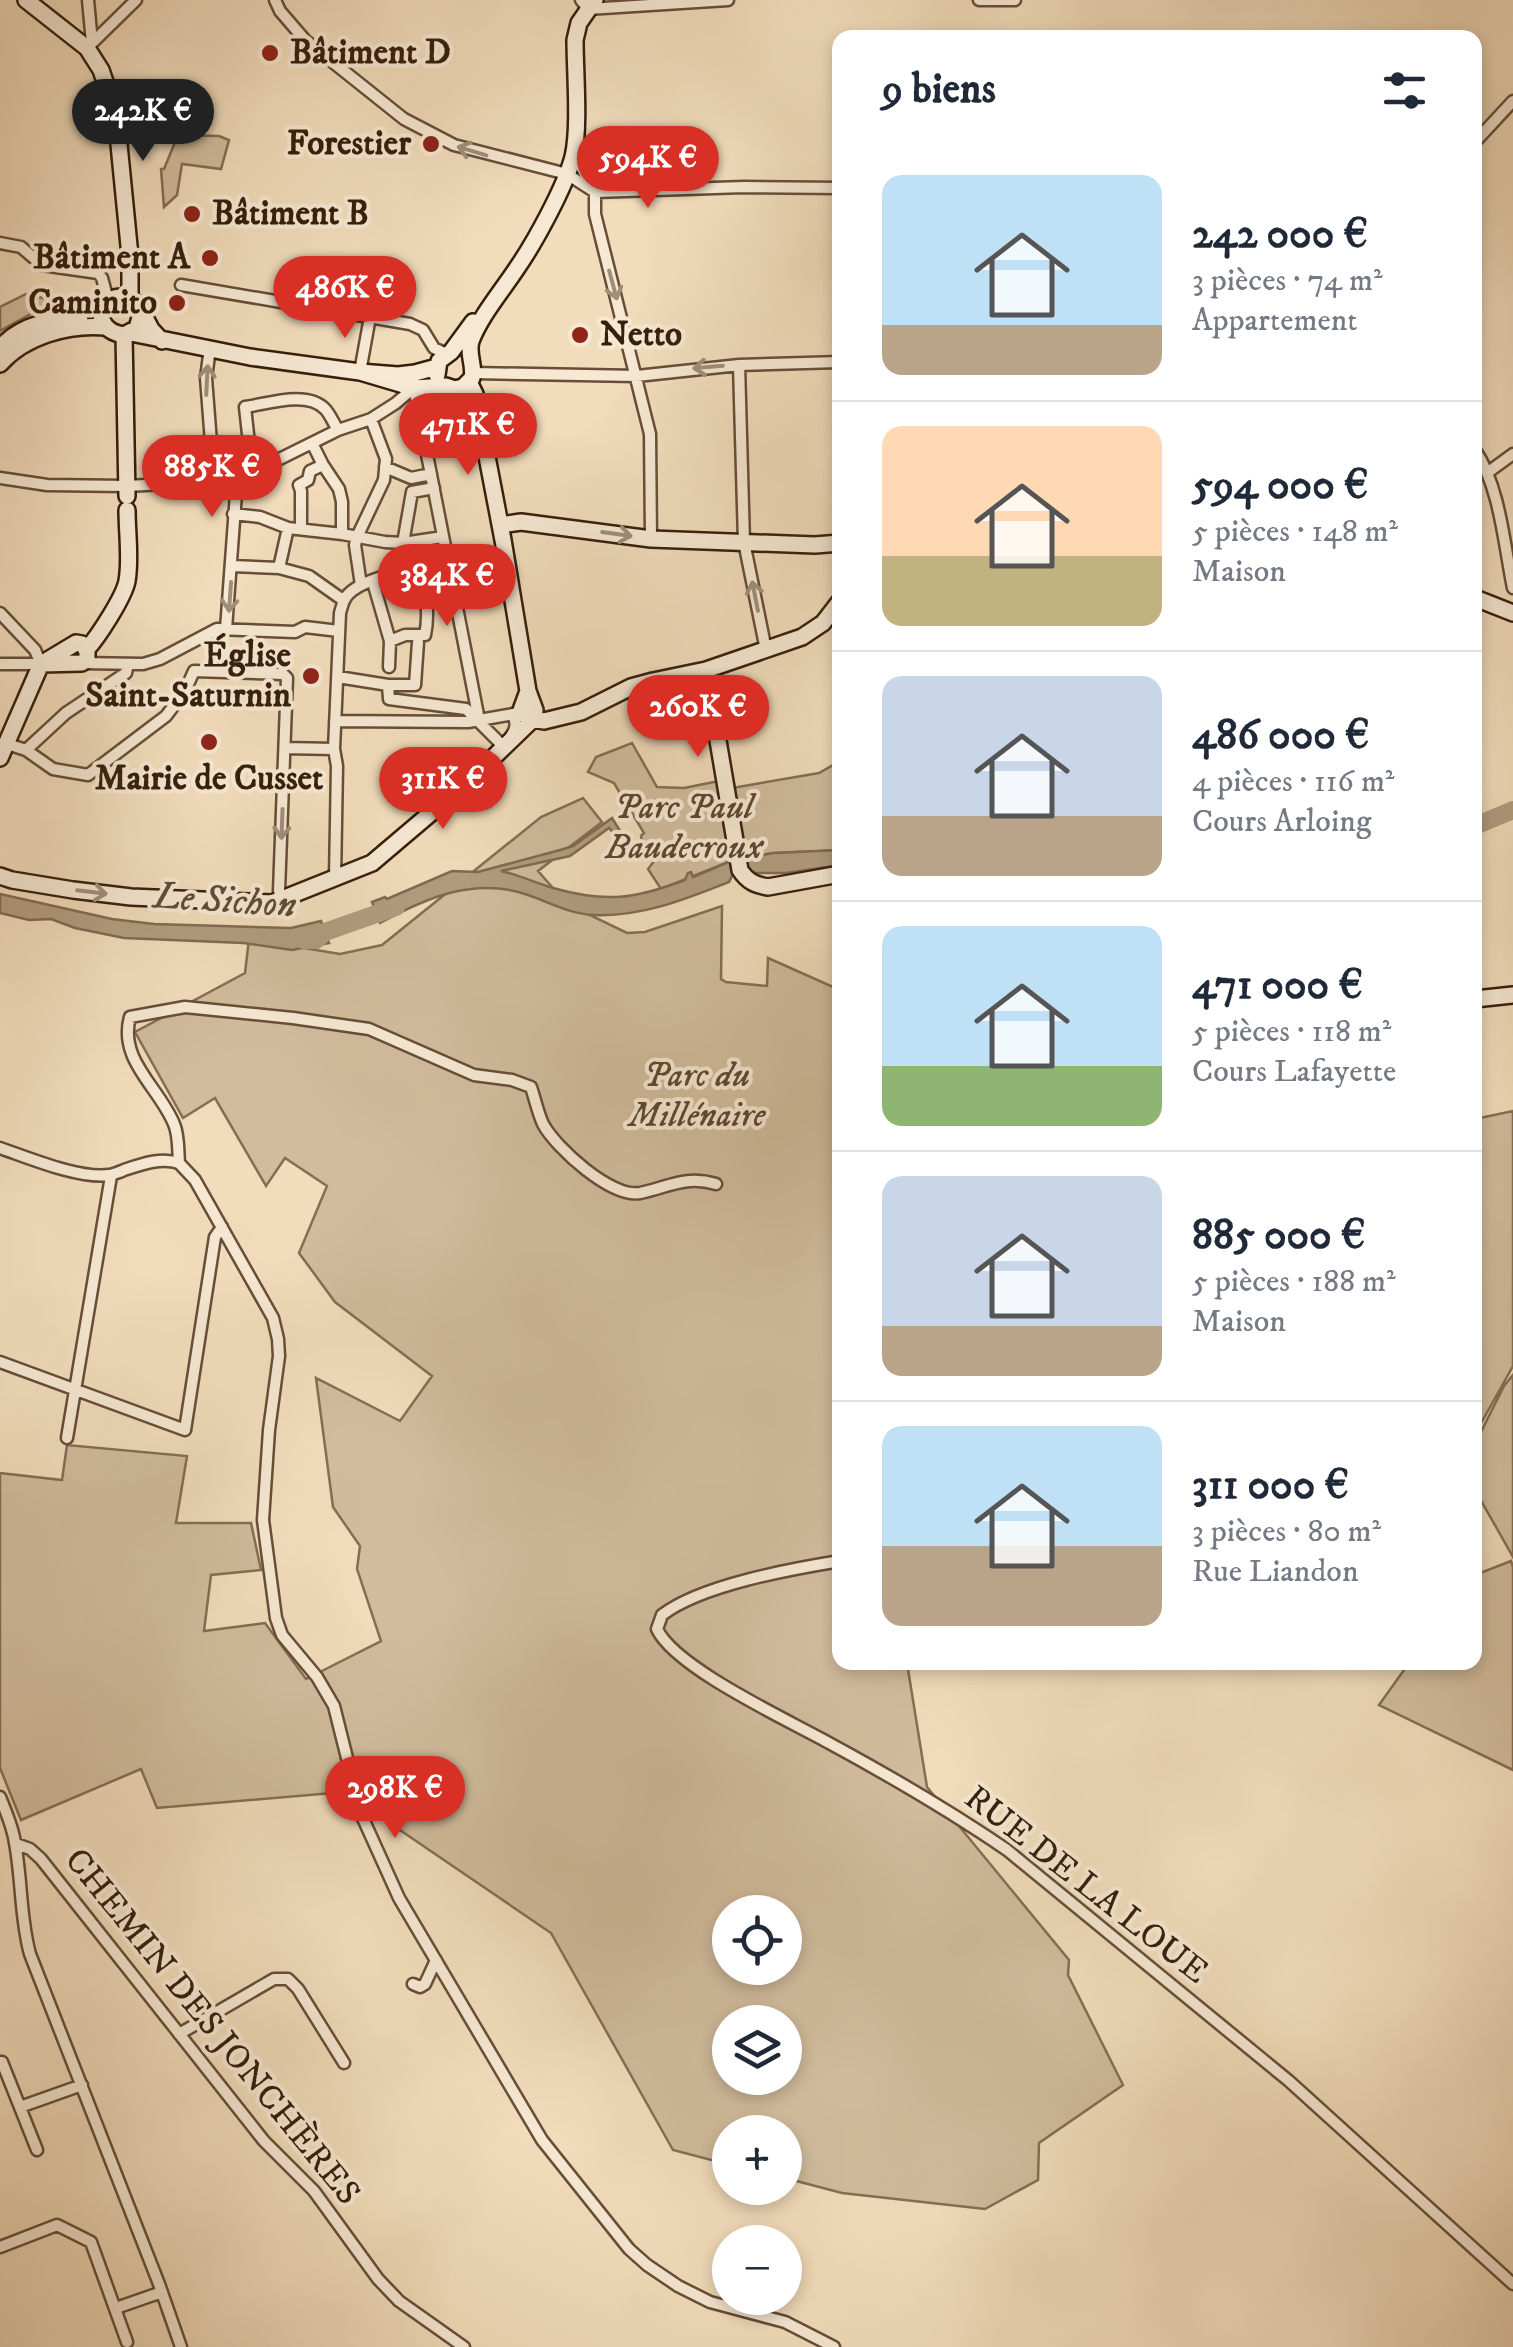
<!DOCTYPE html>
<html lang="fr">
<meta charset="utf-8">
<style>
:root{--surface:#fff;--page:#f6f6f7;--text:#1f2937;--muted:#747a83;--line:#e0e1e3;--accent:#d93025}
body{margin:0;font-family:"IM FELL DW Pica",serif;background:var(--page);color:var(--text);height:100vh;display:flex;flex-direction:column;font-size:38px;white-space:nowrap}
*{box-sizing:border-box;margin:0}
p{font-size:32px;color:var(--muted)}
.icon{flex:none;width:55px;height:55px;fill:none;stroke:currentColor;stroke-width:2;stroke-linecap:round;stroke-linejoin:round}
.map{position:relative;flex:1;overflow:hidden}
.panel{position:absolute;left:832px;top:30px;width:650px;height:1640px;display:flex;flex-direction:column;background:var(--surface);border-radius:20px;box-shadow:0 5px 15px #0003}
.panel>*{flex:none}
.tools{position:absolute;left:712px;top:1895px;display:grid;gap:20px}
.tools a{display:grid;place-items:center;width:90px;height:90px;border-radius:50%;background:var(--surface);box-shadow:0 5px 15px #0003;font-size:50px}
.price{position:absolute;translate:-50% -85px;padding:0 22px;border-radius:35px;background:var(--accent);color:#fff;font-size:32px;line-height:65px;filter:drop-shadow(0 2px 5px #0008)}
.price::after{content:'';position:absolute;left:50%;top:60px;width:30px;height:22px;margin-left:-15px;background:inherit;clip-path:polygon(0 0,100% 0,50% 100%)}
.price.active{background:#222;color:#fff}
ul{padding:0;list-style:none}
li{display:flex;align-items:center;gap:30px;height:250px;padding:0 50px}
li+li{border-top:2px solid var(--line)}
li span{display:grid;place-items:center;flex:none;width:280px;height:200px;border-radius:20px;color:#555}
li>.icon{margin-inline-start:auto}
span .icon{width:120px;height:120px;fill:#fffc;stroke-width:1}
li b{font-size:42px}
h2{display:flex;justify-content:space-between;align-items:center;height:120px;padding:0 50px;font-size:42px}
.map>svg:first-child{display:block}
.green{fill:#d1bc9d;stroke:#846e54;stroke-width:2.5;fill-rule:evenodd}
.water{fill:#b29c80;stroke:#816a52;stroke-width:2.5}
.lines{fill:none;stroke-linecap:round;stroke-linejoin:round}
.river{stroke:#b29c80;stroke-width:18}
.street-casing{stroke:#664e38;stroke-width:15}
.secondary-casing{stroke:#371f0c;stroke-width:20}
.street{stroke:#f6e8d3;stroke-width:10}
.secondary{stroke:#f6e8d3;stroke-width:15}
.oneway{stroke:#a08e79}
.poi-dot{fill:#8f2418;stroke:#f6e8d3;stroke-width:4}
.labels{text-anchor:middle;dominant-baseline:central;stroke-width:8;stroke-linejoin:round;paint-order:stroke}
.poi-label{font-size:35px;font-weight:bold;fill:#371f0c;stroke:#f6e8d3;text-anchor:end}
.park-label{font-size:35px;font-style:italic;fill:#5e4630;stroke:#f6e8d3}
.street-label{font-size:35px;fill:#371f0c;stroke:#f6e8d3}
.water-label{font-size:38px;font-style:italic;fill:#624b35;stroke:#f6e8d3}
</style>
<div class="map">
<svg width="1513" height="2347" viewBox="0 0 1513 2347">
<rect width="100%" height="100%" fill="#f1dcbb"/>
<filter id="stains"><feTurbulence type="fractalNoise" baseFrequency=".002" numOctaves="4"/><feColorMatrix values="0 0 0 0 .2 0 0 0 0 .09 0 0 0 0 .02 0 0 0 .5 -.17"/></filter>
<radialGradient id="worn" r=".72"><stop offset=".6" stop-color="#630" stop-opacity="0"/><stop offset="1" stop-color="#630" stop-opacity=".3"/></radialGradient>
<path class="green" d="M178 135 219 136 229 140 221 169 182 164 177 195 164 207 161 169H164Z
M26 294 55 301H78L81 308 38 310 0 331V307Z
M632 743 657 787 684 788 719 781 731 861 661 889 648 869 658 856C649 851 642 847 641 836L644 833 614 783 588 772 596 757Z
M840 761V850L774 853 742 858 732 788 819 773Z
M583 798 602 822 538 871 567 904 627 933 645 932 722 906 721 979 726 982 767 986 768 958 840 990V1662L907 1663 927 1787 1069 1960 1068 1975 1123 2085 1039 2143 1038 2180 985 2209 842 2193 785 2178V2132H730V2165L673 2150 551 1933 344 1792 157 1808 141 1769 21 1820 0 1768V1473L62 1480 67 1445 187 1456 176 1523H251L261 1570 211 1575 204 1631 265 1623 306 1679 381 1641 357 1569 360 1546 333 1507 316 1378 400 1421 432 1376 335 1302 299 1253 327 1186 285 1158 266 1186 215 1098 183 1118 135 1032 245 973 249 939 340 954 382 945 541 817ZM730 1912H785V1968H730ZM730 2022H785V2078H730Z
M1513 1111V1366L1475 1434V1119Z
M1513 1375V1557L1475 1490V1444L1504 1386Z
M1511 1561 1513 1567V1770L1379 1705 1409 1663 1475 1662V1575Z"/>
<path class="water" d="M612 818 622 834 617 837 609 828 570 856 501 871C519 875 536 883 553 888 606 903 635 899 685 880L688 873 691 872 693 877 731 861 733 874 729 882C686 899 642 917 594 915 570 914 551 903 528 895 475 876 426 898 380 923L372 902 385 897 387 899 452 871 478 872 560 850 573 846Z
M840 850V865L786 873H745L742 858 774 853Z
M0 894 112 919 154 924 291 928 321 921 329 943 292 950 243 943 124 938 75 928 51 919 29 920 0 913Z"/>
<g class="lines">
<path class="river" d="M1475 826 1513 810
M304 940H316L325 932 396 907"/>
<defs>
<path id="street" d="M88 0 92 43
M275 0 280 11 305 40 404 119 454 145 567 174 595 192 744 187 840 188
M581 0 588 9 728 0
M979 0H1015
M87 48 136 0
M1475 142 1513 101
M574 154 595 192V214L650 434 651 539
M0 243 21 247 42 265 98 273 102 278 108 300
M181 285 410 324 423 330 434 348 446 354
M210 348 206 378 214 481
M739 365 744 542 766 650
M360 372 370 317
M474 373 637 376 739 365 840 362
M414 388 479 720
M312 443 323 465 339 489 342 502V534
M1475 450C1500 487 1504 544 1513 588
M385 467 411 478 431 474
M252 471 245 407C267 404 307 390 325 409 330 414 334 424 338 430
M1487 473 1513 454
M0 478 47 485 127 486 237 480 338 430 371 419 396 403 417 385
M233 514 260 517 288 528 342 534 385 542 403 543 443 537
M301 529V491L299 485 308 480 310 471 323 465
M403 543 412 492 434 488
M232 566 279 568 309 576 343 600
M279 568 288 528
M373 582 390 641 389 667
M361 585 355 545 357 537 384 480 386 459 371 419
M0 613 35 650 41 664H0
M226 629 237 480
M390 641 405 635H425C430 612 425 590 420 567
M82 663 143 664 160 659 217 629 295 632 305 627 339 631
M194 671 283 674 287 678 279 891 283 898
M338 677 388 685 389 699 466 709 504 747C511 735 521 727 512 714
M388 685H415L418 642
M335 721 468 722 519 713
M4 743 26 750 53 769 88 775 166 716 185 691 194 671
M285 748 334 749
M26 750 66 713 126 673 128 664
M335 878 337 766 334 749 340 613C342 607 342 603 346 597 361 576 423 567 448 565
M0 1148C29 1158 79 1179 109 1175 112 1175 122 1171 124 1170 142 1164 161 1157 179 1163
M179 1163 195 1180 273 1318 278 1339 279 1356 269 1430 263 1520 276 1618 282 1635 317 1677 334 1706 361 1814 399 1898 542 2140 629 2249 647 2265 678 2286 710 2302 785 2322 834 2347
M179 1163C178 1151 179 1135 174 1124 159 1087 118 1060 130 1017L185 1007 293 1018 369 1029 474 1075 512 1080 531 1087C535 1099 538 1113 543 1124 556 1148 611 1198 640 1193 669 1187 685 1175 716 1184
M0 1362 185 1430 215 1237 222 1227
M67 1438 111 1176
M840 1561C791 1569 701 1585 662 1615L657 1629C675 1668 788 1720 829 1743 890 1776 950 1811 1007 1850L1289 2081 1513 2284
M0 1797C6 1812 13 1827 15 1843 22 1880 20 1918 30 1954L159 2284 181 2347
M16 1844 30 1849 41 1859 264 2141 314 2191 378 2279 399 2301 464 2347
M413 1984 420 1987 425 1984 436 1960
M179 2034 274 1979H288L298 1989 344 2063
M0 2062H2L37 2150
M20 2107 82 2085
M0 2247 57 2225 91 2242 127 2342
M116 2308 162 2292"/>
<path id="secondary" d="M26 0 87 48 101 70 116 114 130 256V298
M141 314 137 328 124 335C89 330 97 290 130 298L139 306 151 329 162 341
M131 333 250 357 360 372 398 375 415 373 437 367
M124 335 127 496
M0 348C21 324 50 319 80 320
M0 364C25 336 68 324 105 327
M360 372 414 388 446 386 455 389 463 387 472 378C475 364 467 355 471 341 481 315 502 291 517 268 535 242 565 187 573 157 580 128 575 72 575 40L579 23 595 0
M437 375 439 361 451 352 473 322
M500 525 521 522 651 539 815 545 840 543
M1475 598 1513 613
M76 643 82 644 87 651V659L82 663 41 664Z
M87 649C98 637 124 597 127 581 131 559 127 533 127 510
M706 670 740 870C747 881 755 885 768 887L840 874
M528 691 520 713 533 719 544 721 581 712 631 687 653 681 706 670 802 637 823 623 840 601
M0 758 41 664
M0 876 12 880 73 890 131 897 272 903 372 863 471 779 533 719 535 710 528 691 503 540 475 394 469 382
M1475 999 1513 995"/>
</defs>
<use href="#street" class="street-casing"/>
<use href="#secondary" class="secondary-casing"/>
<use href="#street" class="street"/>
<use href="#secondary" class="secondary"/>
</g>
<defs><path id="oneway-shaft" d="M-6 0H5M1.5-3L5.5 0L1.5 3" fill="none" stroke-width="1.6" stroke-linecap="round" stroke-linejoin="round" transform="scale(2.5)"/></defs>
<g class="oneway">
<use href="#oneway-shaft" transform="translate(472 151) rotate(-163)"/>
<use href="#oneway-shaft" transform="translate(613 285) rotate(75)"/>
<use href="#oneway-shaft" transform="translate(708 367) rotate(175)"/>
<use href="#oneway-shaft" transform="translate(207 380) rotate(-87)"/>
<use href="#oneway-shaft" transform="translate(617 534) rotate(8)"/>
<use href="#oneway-shaft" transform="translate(755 596) rotate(-101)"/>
<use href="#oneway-shaft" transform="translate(230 597) rotate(94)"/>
<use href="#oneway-shaft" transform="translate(282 824) rotate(92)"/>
<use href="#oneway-shaft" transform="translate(92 892) rotate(7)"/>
</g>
<g class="poi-dot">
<circle cx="270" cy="53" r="10"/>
<circle cx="431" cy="144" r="10"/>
<circle cx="192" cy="214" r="10"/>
<circle cx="210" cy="258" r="10"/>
<circle cx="177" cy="303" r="10"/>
<circle cx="580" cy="335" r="10"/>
<circle cx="311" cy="676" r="10"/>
<circle cx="209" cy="742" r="10"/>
</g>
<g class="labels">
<g class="poi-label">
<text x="290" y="53" text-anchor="start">Bâtiment D</text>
<text x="411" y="144">Forestier</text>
<text x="212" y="214" text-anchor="start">Bâtiment B</text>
<text x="190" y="258">Bâtiment A</text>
<text x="157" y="303">Caminito</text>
<text x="600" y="335" text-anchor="start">Netto</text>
<text x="291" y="656">Église<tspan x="291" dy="40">Saint-Saturnin</tspan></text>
<text x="209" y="779" text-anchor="middle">Mairie de Cusset</text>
</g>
<g class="park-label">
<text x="684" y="808">Parc Paul<tspan x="684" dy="40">Baudecroux</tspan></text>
<text x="697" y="1076">Parc du<tspan x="697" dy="40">Millénaire</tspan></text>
</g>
<g class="street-label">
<text transform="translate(1086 1885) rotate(38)">RUE DE LA LOUE</text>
<text transform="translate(212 2027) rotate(51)">CHEMIN DES JONCHÈRES</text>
</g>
<g class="water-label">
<text transform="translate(225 901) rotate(4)">Le Sichon</text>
</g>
</g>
<rect width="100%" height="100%" filter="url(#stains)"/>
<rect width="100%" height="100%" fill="url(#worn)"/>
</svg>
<div class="tools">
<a><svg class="icon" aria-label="locate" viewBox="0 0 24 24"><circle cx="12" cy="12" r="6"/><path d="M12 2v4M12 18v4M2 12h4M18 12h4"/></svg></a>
<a><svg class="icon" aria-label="layers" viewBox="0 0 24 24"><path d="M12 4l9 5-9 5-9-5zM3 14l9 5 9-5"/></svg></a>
<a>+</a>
<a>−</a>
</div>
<b class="price active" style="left:143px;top:164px">242K €</b>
<b class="price" style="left:648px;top:211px">594K €</b>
<b class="price" style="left:345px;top:341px">486K €</b>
<b class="price" style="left:468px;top:478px">471K €</b>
<b class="price" style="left:212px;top:520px">885K €</b>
<b class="price" style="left:447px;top:629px">384K €</b>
<b class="price" style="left:698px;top:760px">260K €</b>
<b class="price" style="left:443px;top:832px">311K €</b>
<b class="price" style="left:395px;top:1841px">298K €</b>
<section class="panel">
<h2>9 biens<svg class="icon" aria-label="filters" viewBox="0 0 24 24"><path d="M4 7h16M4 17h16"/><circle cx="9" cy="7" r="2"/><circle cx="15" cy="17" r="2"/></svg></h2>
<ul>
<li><span style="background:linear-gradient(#bfe0f5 75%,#b9a48a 0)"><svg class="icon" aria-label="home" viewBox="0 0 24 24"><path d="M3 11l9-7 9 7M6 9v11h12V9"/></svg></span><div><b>242 000 €</b><p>3 pièces · 74 m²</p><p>Appartement</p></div></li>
<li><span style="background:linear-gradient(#ffd9b3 65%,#c2b280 0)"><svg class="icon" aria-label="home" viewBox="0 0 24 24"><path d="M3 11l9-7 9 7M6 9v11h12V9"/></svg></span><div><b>594 000 €</b><p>5 pièces · 148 m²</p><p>Maison</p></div></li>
<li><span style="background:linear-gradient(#c9d6e8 70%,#b9a48a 0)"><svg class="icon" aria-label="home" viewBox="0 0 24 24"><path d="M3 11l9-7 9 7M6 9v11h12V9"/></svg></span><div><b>486 000 €</b><p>4 pièces · 116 m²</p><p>Cours Arloing</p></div></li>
<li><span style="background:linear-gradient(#bfe0f5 70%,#8fb573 0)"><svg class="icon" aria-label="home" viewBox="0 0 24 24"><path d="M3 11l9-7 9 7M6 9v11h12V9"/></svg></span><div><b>471 000 €</b><p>5 pièces · 118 m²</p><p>Cours Lafayette</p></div></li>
<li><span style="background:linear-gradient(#c9d6e8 75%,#b9a48a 0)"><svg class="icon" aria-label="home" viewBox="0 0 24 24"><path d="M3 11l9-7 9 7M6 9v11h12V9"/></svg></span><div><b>885 000 €</b><p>5 pièces · 188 m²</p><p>Maison</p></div></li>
<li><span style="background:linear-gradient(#bfe0f5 60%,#b9a48a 0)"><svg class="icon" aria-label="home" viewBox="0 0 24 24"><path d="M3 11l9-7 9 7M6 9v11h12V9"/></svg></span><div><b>311 000 €</b><p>3 pièces · 80 m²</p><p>Rue Liandon</p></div></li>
</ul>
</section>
</div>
